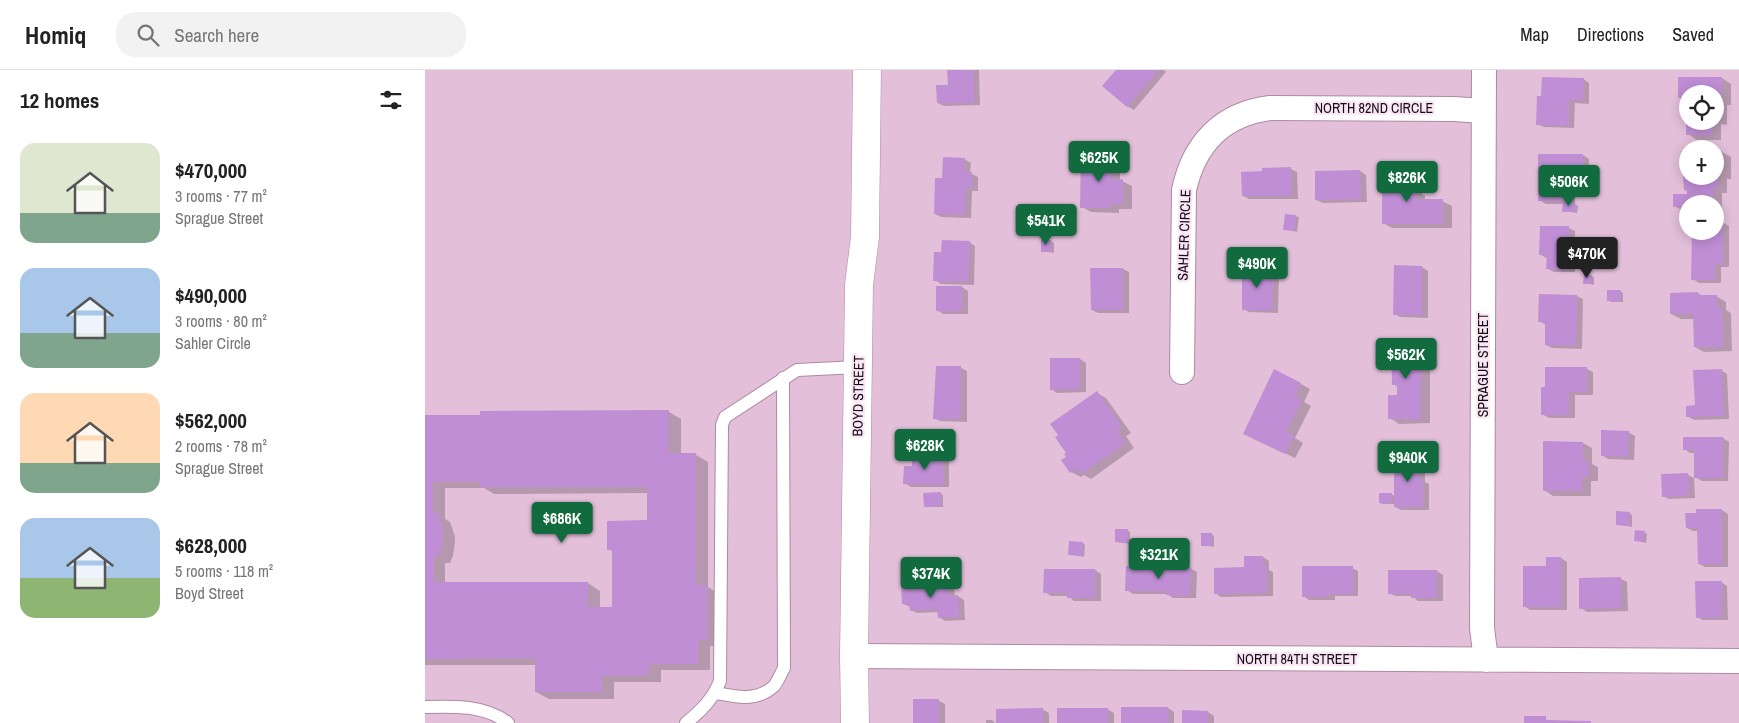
<!DOCTYPE html>
<meta charset="utf-8">
<style>
:root{--surface:#fff;--page:#f2f2f2;--text:#222;--muted:#767676;--line:#e0e0e0;--accent:#126b3e}
body{margin:0;font-family:"Archivo Narrow",sans-serif;background:var(--page);color:var(--text);height:100vh;display:flex;flex-direction:column;font-size:19px;white-space:nowrap}
*{box-sizing:border-box;margin:0}
p{font-size:16px;color:var(--muted)}
.icon{flex:none;width:28px;height:28px;fill:none;stroke:currentColor;stroke-width:2;stroke-linecap:round;stroke-linejoin:round}
.map{position:relative;flex:1;overflow:hidden}
.side{display:flex;flex-direction:column;background:var(--surface);width:425px}
.side>*{flex:none}
.fabs{position:absolute;left:1254px;top:15px;display:grid;gap:10px}
.fabs a{display:grid;place-items:center;width:45px;height:45px;border-radius:50%;background:var(--surface);box-shadow:0 2px 12px #0003;font-size:25px}
.price{position:absolute;translate:-50% -42px;padding:0 11px;border-radius:5px;background:var(--accent);color:#fff;font-size:16px;line-height:32px;filter:drop-shadow(0 1px 2px #0008)}
.price::after{content:'';position:absolute;left:50%;top:30px;width:15px;height:11px;margin-left:-8px;background:inherit;clip-path:polygon(0 0,100% 0,50% 100%)}
.price.on{background:#222;color:#fff}
ul{padding:0;list-style:none}
li{display:flex;align-items:center;gap:15px;height:125px;padding:0 20px}
li span{display:grid;place-items:center;flex:none;width:140px;height:100px;border-radius:15px;color:#555}
li>.icon{margin-inline-start:auto}
span .icon{width:60px;height:60px;fill:#fffc;stroke-width:1}
li b{font-size:21px}
h2{display:flex;justify-content:space-between;align-items:center;height:60px;padding:0 20px;font-size:21px}
header{display:flex;align-items:center;gap:30px;box-sizing:border-box;height:70px;padding:0 25px;background:var(--surface);border-bottom:1px solid var(--line)}
header strong{font-size:24px}
nav{display:flex;gap:28px;margin-inline-start:auto;font-size:18px}
.search{width:350px;height:45px;background:var(--page);display:flex;align-items:center;gap:12px;box-sizing:border-box;padding:0 18px;border-radius:20px;color:var(--muted);font-size:19px}
main{display:flex;flex:1;min-height:0}
.map>svg:first-child{display:block}
.shadow{fill:#0003;fill-rule:evenodd}
.building{fill:#bf8ed5;fill-rule:evenodd}
.lines{fill:none;stroke-linecap:round;stroke-linejoin:round}
.service-casing{stroke:#ac8aa3;stroke-width:14}
.minor-casing{stroke:#ac8aa3;stroke-width:26}
.tertiary-casing{stroke:#ac8aa3;stroke-width:29}
.service{stroke:#fff;stroke-width:12}
.minor{stroke:#fff;stroke-width:24}
.tertiary{stroke:#fff;stroke-width:28}
.labels{text-anchor:middle;dominant-baseline:central;stroke-width:4.5;stroke-linejoin:round;paint-order:stroke}
.street-label{font-size:14px;fill:#160a13;stroke:#f9e6f4}
</style>
<header>
<strong>Homiq</strong>
<div class="search"><svg class="icon" aria-label="search" viewBox="0 0 24 24"><circle cx="10" cy="10" r="6"/><path d="M15 15l6 6"/></svg>Search here</div>
<nav><a>Map</a><a>Directions</a><a>Saved</a></nav>
</header>
<main>
<section class="side">
<h2>12 homes<svg class="icon" aria-label="filters" viewBox="0 0 24 24"><path d="M4 7h16M4 17h16"/><circle cx="9" cy="7" r="2"/><circle cx="15" cy="17" r="2"/></svg></h2>
<ul>
<li><span style="background:linear-gradient(#dfe7d0 70%,#7fa58c 0)"><svg class="icon" aria-label="home" viewBox="0 0 24 24"><path d="M3 11l9-7 9 7M6 9v11h12V9"/></svg></span><div><b>$470,000</b><p>3 rooms · 77 m²</p><p>Sprague Street</p></div></li>
<li><span style="background:linear-gradient(#a9c7e8 65%,#7fa58c 0)"><svg class="icon" aria-label="home" viewBox="0 0 24 24"><path d="M3 11l9-7 9 7M6 9v11h12V9"/></svg></span><div><b>$490,000</b><p>3 rooms · 80 m²</p><p>Sahler Circle</p></div></li>
<li><span style="background:linear-gradient(#ffd9b3 70%,#7fa58c 0)"><svg class="icon" aria-label="home" viewBox="0 0 24 24"><path d="M3 11l9-7 9 7M6 9v11h12V9"/></svg></span><div><b>$562,000</b><p>2 rooms · 78 m²</p><p>Sprague Street</p></div></li>
<li><span style="background:linear-gradient(#a9c7e8 60%,#8fb573 0)"><svg class="icon" aria-label="home" viewBox="0 0 24 24"><path d="M3 11l9-7 9 7M6 9v11h12V9"/></svg></span><div><b>$628,000</b><p>5 rooms · 118 m²</p><p>Boyd Street</p></div></li>
</ul>
</section>
<div class="map">
<svg width="1314" height="653" viewBox="0 0 1314 653">
<rect width="100%" height="100%" fill="#e3bfda"/>
<path class="shadow" d="M523 0H554L555 35 519 36 513 33 524 16Z
M693 0H739L741 2 709 40 702 36Z
M1254 8H1297L1306 14V35H1302V55L1296 54V70H1272L1263 64V51H1290V24H1262V49L1258 47V30L1254 28Z
M1158 9 1164 13V34L1150 33 1149 58 1119 57 1113 54Z
M1261 82 1262 83V106H1290V83L1297 82 1306 87V109H1302V123H1297V142H1290V134H1262V142H1259L1250 136 1263 125V122L1260 120Z
M686 85 695 91V110L707 116V139H694V143L666 142 657 137Z
M1158 85 1164 89V108H1150V134L1153 136 1152 143 1139 141V134H1121L1114 130Z
M539 89 546 93 545 103 553 107V121H547L546 148 516 147 510 144 519 110Z
M866 99 872 102 873 129H824L818 126Z
M935 101 941 105 942 132 898 133 891 130V102Z
M987 104 997 109V124L1000 126V131H1017L1027 136V158H967L958 153Z
M861 145 874 147 872 162 860 159Z
M1290 153H1298L1304 156V197H1296V213H1274L1268 209 1290 161Z
M1144 158 1150 161V202H1129L1123 199V189L1116 185Z
M626 171 629 173V183L618 181Z
M544 172 550 176 549 215 516 214 510 210 518 183Z
M997 197 1003 201V248L975 247 969 244Z
M698 199 704 202V243H673L667 240Z
M848 200 854 204 853 243 824 242 818 239Z
M1166 206 1169 207V215L1160 213Z
M537 217 543 221V244H518L512 240Z
M1195 221 1198 223V232H1186L1183 230Z
M1273 223 1279 227 1291 226 1301 232V240L1306 243 1307 281 1279 282 1270 277 1269 249H1256L1246 244Z
M1152 226 1158 229 1157 279 1127 278 1121 275V255L1114 251Z
M995 270 1005 275V353L974 354 965 348 974 326 973 317 968 314Z
M655 289 661 293V322L632 323 626 319Z
M536 298 542 301V352L515 351 509 348Z
M1162 299 1168 302V325H1150V348H1124L1117 344 1121 318Z
M1296 300 1302 304 1304 349 1269 350 1262 346 1271 337Z
M876 314 885 319 879 332 886 336 870 368 878 373 870 388 829 369Z
M672 323 681 328 706 363 701 366 709 378 666 409 659 405 656 407 646 402 643 387Z
M244 342 256 349V385H271L283 392V517L294 524V576H285V600H236V612H189V629H124L111 622V595H0V347ZM20 418H59L69 424 224 423V451L184 479 188 482V538H175V521L163 513 20 514V493H25L28 486 30 472V466L25 452 20 449Z
M1203 362 1210 366 1209 390 1183 389 1177 385Z
M1298 368 1304 372 1303 411H1277L1270 407 1271 383H1265L1259 379Z
M1158 373 1167 378V394L1173 397V411H1166V426H1128L1119 420Z
M518 387 524 391V417H486L480 413 489 397Z
M993 389 1000 392V412L1004 414V440H976L970 437V434H958L955 433 966 424 970 426Z
M1263 405 1269 408 1270 428 1244 429 1238 426Z
M515 423 518 425V437H503L500 436Z
M1297 440 1303 444V497H1280L1274 494V461H1268L1262 458Z
M1204 443 1207 445V457L1192 454Z
M703 461 705 462V474L692 472Z
M1219 462 1222 464 1221 473 1210 470Z
M786 464 789 466V477L777 475Z
M658 473 660 475 659 487 644 484Z
M838 487 844 491V500L848 502V526L796 527 790 523 820 498Z
M1136 488 1142 492V540H1105L1099 536 1122 497Z
M765 498 772 502 771 528H748L742 524H708L702 520Z
M927 498 933 501V526H910V530H884L878 526Z
M620 500H670L676 504V531H649L643 526H626L620 522Z
M1012 501 1018 505V531H993L987 526H970L964 523Z
M1196 509 1202 512 1203 541 1162 542 1156 538Z
M1296 512 1302 516 1303 550H1278L1272 547Z
M523 514 529 518 530 527 533 526 539 530 540 550 520 551 514 547V542L492 543 486 540V537L478 534Z
M490 630 514 631 520 634V653H489Z
M743 638 749 642V653H697Z
M617 639 624 643V653H572Z
M682 639 689 643V653H633Z
M758 641 783 642 789 646V653H758Z
M561 650H567L570 653H561Z"/>
<path class="building" d="M522 0H549V33H512L511 15H523Z
M691 0H734L702 37 677 16Z
M1117 7 1159 8 1158 31 1144 30V56L1111 55 1112 26H1116Z
M1253 7H1297V30H1293L1292 50H1290V24H1262V48H1257V28H1253Z
M1261 51H1287V65H1261Z
M1256 81 1262 82V106H1290V82L1291 81H1297V104H1293V118H1288V134H1262V137H1248V124H1262V120H1259Z
M656 84H686V109H698V134H685V138H655Z
M1113 84H1158V105H1144V131H1113Z
M518 87 540 88 539 102H547V118H541L540 145 509 144 510 108H517Z
M866 97 867 126H817L816 102 837 101V98Z
M935 100 936 129 890 130V101Z
M957 103H988V119H991V129H1018V154H957Z
M1138 132 1150 133V142H1137Z
M860 144 871 145 870 161 858 160Z
M1290 152H1298V194H1290V210H1266L1267 161H1290Z
M1115 156H1144V200L1121 199 1122 185H1114Z
M517 170 545 171 543 212 508 211 509 182H516Z
M616 170H626V182H616Z
M969 195 997 196V245H968Z
M665 198H698V240H666Z
M817 198 848 199 847 240H817Z
M1159 204 1167 205 1166 214H1158Z
M511 216H537V241H511Z
M1182 220H1196V231H1182Z
M1273 222V225H1292V237H1297L1298 277H1269L1268 244H1245V223Z
M1114 224 1152 225 1151 276 1120 275V252H1113Z
M966 269H996V349H963V325H972V315H967Z
M625 288H655V319L625 320Z
M511 296H536V349H508Z
M1120 297H1162V322H1144V345H1116V317H1120Z
M849 299 876 313 870 326 877 330 861 362 869 366 860 384 818 364Z
M1297 299 1299 346 1261 347V336L1270 335 1268 300Z
M672 321 697 357 692 361 701 373 656 404 652 398 645 403 636 390 641 387 639 384 641 383 630 367 633 365 625 354Z
M244 340V383H271V515H282V570H273V594H224V605L177 606V622H110V588L0 589V345H55V341ZM8 412H55V417H222V450L182 451V480H187V537H163V512H9V487H13L16 479 18 465V458L13 443H8Z
M1176 360 1204 361 1203 387 1176 386Z
M1258 367H1298V408H1269V380H1258Z
M1118 371 1158 372V391H1164V407H1157V421H1118Z
M487 385 519 386 518 415 478 414 479 396H487Z
M969 387H994V409H998V437H969Z
M1263 403 1264 425 1237 427 1236 404Z
M516 422V436L499 437 498 423Z
M954 423H967V433H954Z
M1271 439H1297V494H1273L1272 458H1261L1260 443H1271Z
M1191 441 1205 442 1204 456 1191 455Z
M690 459H703V473L690 472Z
M1210 460 1220 461 1218 472 1209 471Z
M776 463H787V476H776Z
M644 471 658 472 657 486 643 485Z
M819 486H838L839 497H842V523L789 524V498L819 497Z
M1121 487H1136V537H1098V496H1121Z
M701 496 766 497 765 526 741 525V521H700Z
M877 496H928V524H904V527H877Z
M619 499H670V528H642V523H618Z
M963 500H1012V528H986V524H963Z
M1196 507 1197 538 1154 539V508Z
M1270 511H1297V547L1271 548Z
M523 513 524 526 533 525 534 547 513 548 512 539 485 541 484 534H477L476 515Z
M488 629H514V653H488Z
M696 637H743L744 653H696Z
M618 638V653H571V639Z
M632 638H683V653H632Z
M757 640 783 641V653H757Z
M1099 646H1121V650L1166 651V653H1099Z"/>
<g class="lines">
<defs>
<path id="service" d="M291 623C311 627 332 632 349 616 353 611 356 603 359 598L358 308
M0 637C29 636 60 635 83 653
M261 653C276 641 288 629 295 611L297 355 300 347 372 300 433 297"/>
<path id="minor" d="M1059 0 1057 558 1061 590
M757 302 759 120C769 74 797 44 845 38L1029 39 1059 41
M429 586 1314 591"/>
<path id="tertiary" d="M430 653 429 586 434 215 440 167 442 0"/>
</defs>
<use href="#service" class="service-casing"/>
<use href="#minor" class="minor-casing"/>
<use href="#tertiary" class="tertiary-casing"/>
<use href="#service" class="service"/>
<use href="#minor" class="minor"/>
<use href="#tertiary" class="tertiary"/>
</g>
<g class="labels">
<g class="street-label">
<text x="949" y="38">NORTH 82ND CIRCLE</text>
<text transform="translate(759 165) rotate(-88)">SAHLER CIRCLE</text>
<text transform="translate(1058 295) rotate(-90)">SPRAGUE STREET</text>
<text transform="translate(433 326) rotate(-89)">BOYD STREET</text>
<text x="872" y="589">NORTH 84TH STREET</text>
</g>
</g>
</svg>
<div class="fabs">
<a><svg class="icon" aria-label="locate" viewBox="0 0 24 24"><circle cx="12" cy="12" r="6"/><path d="M12 2v4M12 18v4M2 12h4M18 12h4"/></svg></a>
<a>+</a>
<a>−</a>
</div>
<b class="price" style="left:674px;top:113px">$625K</b>
<b class="price" style="left:982px;top:133px">$826K</b>
<b class="price" style="left:1144px;top:137px">$506K</b>
<b class="price" style="left:621px;top:176px">$541K</b>
<b class="price on" style="left:1162px;top:209px">$470K</b>
<b class="price" style="left:832px;top:219px">$490K</b>
<b class="price" style="left:981px;top:310px">$562K</b>
<b class="price" style="left:500px;top:401px">$628K</b>
<b class="price" style="left:983px;top:413px">$940K</b>
<b class="price" style="left:137px;top:474px">$686K</b>
<b class="price" style="left:734px;top:510px">$321K</b>
<b class="price" style="left:506px;top:529px">$374K</b>
</div>
</main>
